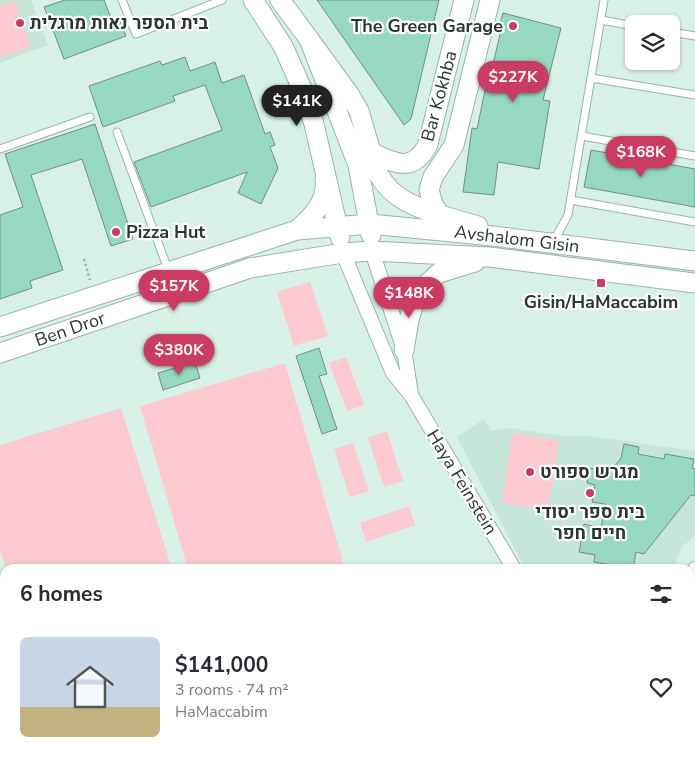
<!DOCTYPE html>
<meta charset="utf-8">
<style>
:root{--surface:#fff;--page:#f7f7f7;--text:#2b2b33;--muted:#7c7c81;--accent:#cb3c63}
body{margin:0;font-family:"Nunito Sans",Heebo,sans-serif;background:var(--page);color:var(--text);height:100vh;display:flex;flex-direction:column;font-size:19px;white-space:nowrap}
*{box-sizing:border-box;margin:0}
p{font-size:16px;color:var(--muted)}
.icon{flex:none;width:28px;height:28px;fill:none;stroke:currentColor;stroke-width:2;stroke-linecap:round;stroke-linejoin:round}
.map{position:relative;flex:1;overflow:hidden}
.side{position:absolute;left:0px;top:564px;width:695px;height:196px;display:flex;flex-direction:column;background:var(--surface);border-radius:15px 15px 0 0;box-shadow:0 1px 4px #0004}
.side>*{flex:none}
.fabs{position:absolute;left:625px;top:15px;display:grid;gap:10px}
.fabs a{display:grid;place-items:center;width:55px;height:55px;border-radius:8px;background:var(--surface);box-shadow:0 1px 4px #0004;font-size:25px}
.price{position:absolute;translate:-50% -42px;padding:0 11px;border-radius:18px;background:var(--accent);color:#fff;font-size:16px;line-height:32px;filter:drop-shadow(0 1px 2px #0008)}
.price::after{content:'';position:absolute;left:50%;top:30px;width:15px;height:11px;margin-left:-8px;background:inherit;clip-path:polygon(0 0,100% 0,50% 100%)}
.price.current{background:#222;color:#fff}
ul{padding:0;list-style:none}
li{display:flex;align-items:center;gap:15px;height:125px;padding:0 20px}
li span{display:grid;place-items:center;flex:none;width:140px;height:100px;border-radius:8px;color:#555}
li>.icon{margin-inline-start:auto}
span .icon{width:60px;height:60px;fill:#fffc;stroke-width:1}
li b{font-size:21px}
h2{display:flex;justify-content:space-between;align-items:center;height:60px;padding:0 20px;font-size:21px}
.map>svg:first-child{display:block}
.built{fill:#c5e6d9}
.green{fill:#fecad1}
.building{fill:#96d8c0;stroke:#778e85}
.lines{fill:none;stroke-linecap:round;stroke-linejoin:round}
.lane-casing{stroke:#9bb3a9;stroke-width:9}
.street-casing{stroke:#9bb3a9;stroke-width:16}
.secondary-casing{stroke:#9bb3a9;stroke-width:21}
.path{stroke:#a3b8b0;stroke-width:2.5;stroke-dasharray:2.5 2.5;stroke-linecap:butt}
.lane{stroke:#fff;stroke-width:7}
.street{stroke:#fff;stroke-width:14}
.secondary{stroke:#fff;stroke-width:19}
.poi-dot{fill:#cb3c63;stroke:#fff;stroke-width:2}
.labels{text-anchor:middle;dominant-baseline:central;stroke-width:4.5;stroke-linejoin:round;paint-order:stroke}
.poi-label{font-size:18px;font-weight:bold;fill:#2b3531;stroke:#fff;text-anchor:start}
.street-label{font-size:18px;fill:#2b3531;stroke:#fff}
</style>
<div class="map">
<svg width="695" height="759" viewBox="0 0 695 759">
<rect width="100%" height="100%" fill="#d7f1e7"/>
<path class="built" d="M0 0H31L48 45 0 63Z
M484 419 491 431 511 428 561 436H589L695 451V535L682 547 673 569H525L457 437Z"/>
<path class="green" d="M15 1 31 47 0 58V6Z
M310 282 328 336 294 346 277 292Z
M346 357 364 405 347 411 329 363Z
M285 363 345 569H188L140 406Z
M121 408 172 569H6L0 549V445Z
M387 431 403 481 384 487 368 438Z
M512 433 559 440 548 511 502 503Z
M353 443 369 491 350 497 334 449Z
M409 506 415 525 366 542 360 523Z
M0 650 5 663V755H39L40 759H0Z"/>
<path class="building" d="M65 0H104L113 23 120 21 126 36 64 59 44 7Z
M317 0H439L411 119 404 125Z
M503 13 561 28 543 100 550 101 539 169 498 162 494 195 463 192 472 128 477 129 485 90H487L501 30H498Z
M185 57 190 71 215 62 222 83 244 75 265 134 270 132 275 145 270 147 278 168 261 204 238 193 247 172 151 207 134 162 222 130 205 85 173 96 175 101 103 127 89 86 160 61 162 65Z
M95 124 133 239 111 246 82 159 31 175 63 270 30 281 32 288 0 299V215L23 207 5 154Z
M591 150 695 169V207L584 187Z
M319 348 327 374 319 376 337 429 322 434 296 356Z
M195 362 200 378 163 390 158 373Z
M624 444 639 447 638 454 664 459 665 454 694 459 692 468 695 469V496L691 495 644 554 636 552 633 569 594 562 595 555 579 552 584 524 601 528 605 504 592 502 595 485 587 483 590 468 610 472 621 458Z"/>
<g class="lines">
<defs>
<path id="lane" d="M122 0 136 34 222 0
M601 20 634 26
M671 32 695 36
M591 78 695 95
M117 132 169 272
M582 136 695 156
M0 149 90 117
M571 200 695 222
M550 239 557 235 568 215 604 0"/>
<path id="street" d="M372 251 404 350 411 394
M343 253 393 373 411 395 514 569
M690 581 695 569
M0 627 5 640
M50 755 52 759
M613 759H623"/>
<path id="secondary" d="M253 0 283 46 303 91 314 124 340 237
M280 0 309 39 358 165 371 235
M309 39 349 94 359 111 371 152C395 164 414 173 428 144L464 0
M371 152C374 160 376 168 379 175 391 198 417 208 440 215
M478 226 440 215 433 204 429 190 433 177 454 145 490 0
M297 230C311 218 328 201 325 180
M0 327 297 230 370 224 493 236 695 261
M404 350 409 320 417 293 439 273 475 262
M0 353 250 268 343 253 372 251 489 257 695 283"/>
</defs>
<use href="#lane" class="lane-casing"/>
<use href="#street" class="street-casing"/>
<use href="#secondary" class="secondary-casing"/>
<path class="path" d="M84 259 90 280
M690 711 695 710"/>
<use href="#lane" class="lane"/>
<use href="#street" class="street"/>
<use href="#secondary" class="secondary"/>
</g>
<g class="poi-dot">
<circle cx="20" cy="23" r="5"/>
<circle cx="513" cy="26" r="5"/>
<circle cx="116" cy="232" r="5"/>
<rect x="596" y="278" width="10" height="10" rx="2.5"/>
<circle cx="530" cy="472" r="5"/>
<circle cx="590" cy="493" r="5"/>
</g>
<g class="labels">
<g class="poi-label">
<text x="30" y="23">בית הספר נאות מרגלית</text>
<text x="503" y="26" text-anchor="end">The Green Garage</text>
<text x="126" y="232">Pizza Hut</text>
<text x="601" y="302" text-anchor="middle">Gisin/HaMaccabim</text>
<text x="540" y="472">מגרש ספורט</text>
<text x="590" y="512" text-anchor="middle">בית ספר יסודי<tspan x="590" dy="21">חיים חפר</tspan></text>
</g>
<g class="street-label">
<text transform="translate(439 96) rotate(-75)">Bar Kokhba</text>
<text transform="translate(517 239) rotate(7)">Avshalom Gisin</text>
<text transform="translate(70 329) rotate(-19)">Ben Dror</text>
<text transform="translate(462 482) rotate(59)">Haya Feinstein</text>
</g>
</g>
</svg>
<div class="fabs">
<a><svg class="icon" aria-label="layers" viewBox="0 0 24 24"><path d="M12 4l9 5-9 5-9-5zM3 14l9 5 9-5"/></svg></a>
</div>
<b class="price" style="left:513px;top:103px">$227K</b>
<b class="price current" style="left:297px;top:127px">$141K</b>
<b class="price" style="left:641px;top:178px">$168K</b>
<b class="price" style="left:174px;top:312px">$157K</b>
<b class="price" style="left:409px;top:319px">$148K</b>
<b class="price" style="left:179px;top:376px">$380K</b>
<section class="side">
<h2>6 homes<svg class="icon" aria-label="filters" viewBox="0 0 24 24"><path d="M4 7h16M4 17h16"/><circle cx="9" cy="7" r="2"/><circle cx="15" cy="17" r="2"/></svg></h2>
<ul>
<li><span style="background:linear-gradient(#c9d6e8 70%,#c2b280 0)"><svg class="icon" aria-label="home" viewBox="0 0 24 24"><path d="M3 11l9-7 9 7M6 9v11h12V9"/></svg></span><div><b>$141,000</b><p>3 rooms · 74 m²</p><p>HaMaccabim</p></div><svg class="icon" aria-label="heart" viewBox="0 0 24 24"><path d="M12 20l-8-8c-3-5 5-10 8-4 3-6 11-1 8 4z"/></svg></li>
</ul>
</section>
</div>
